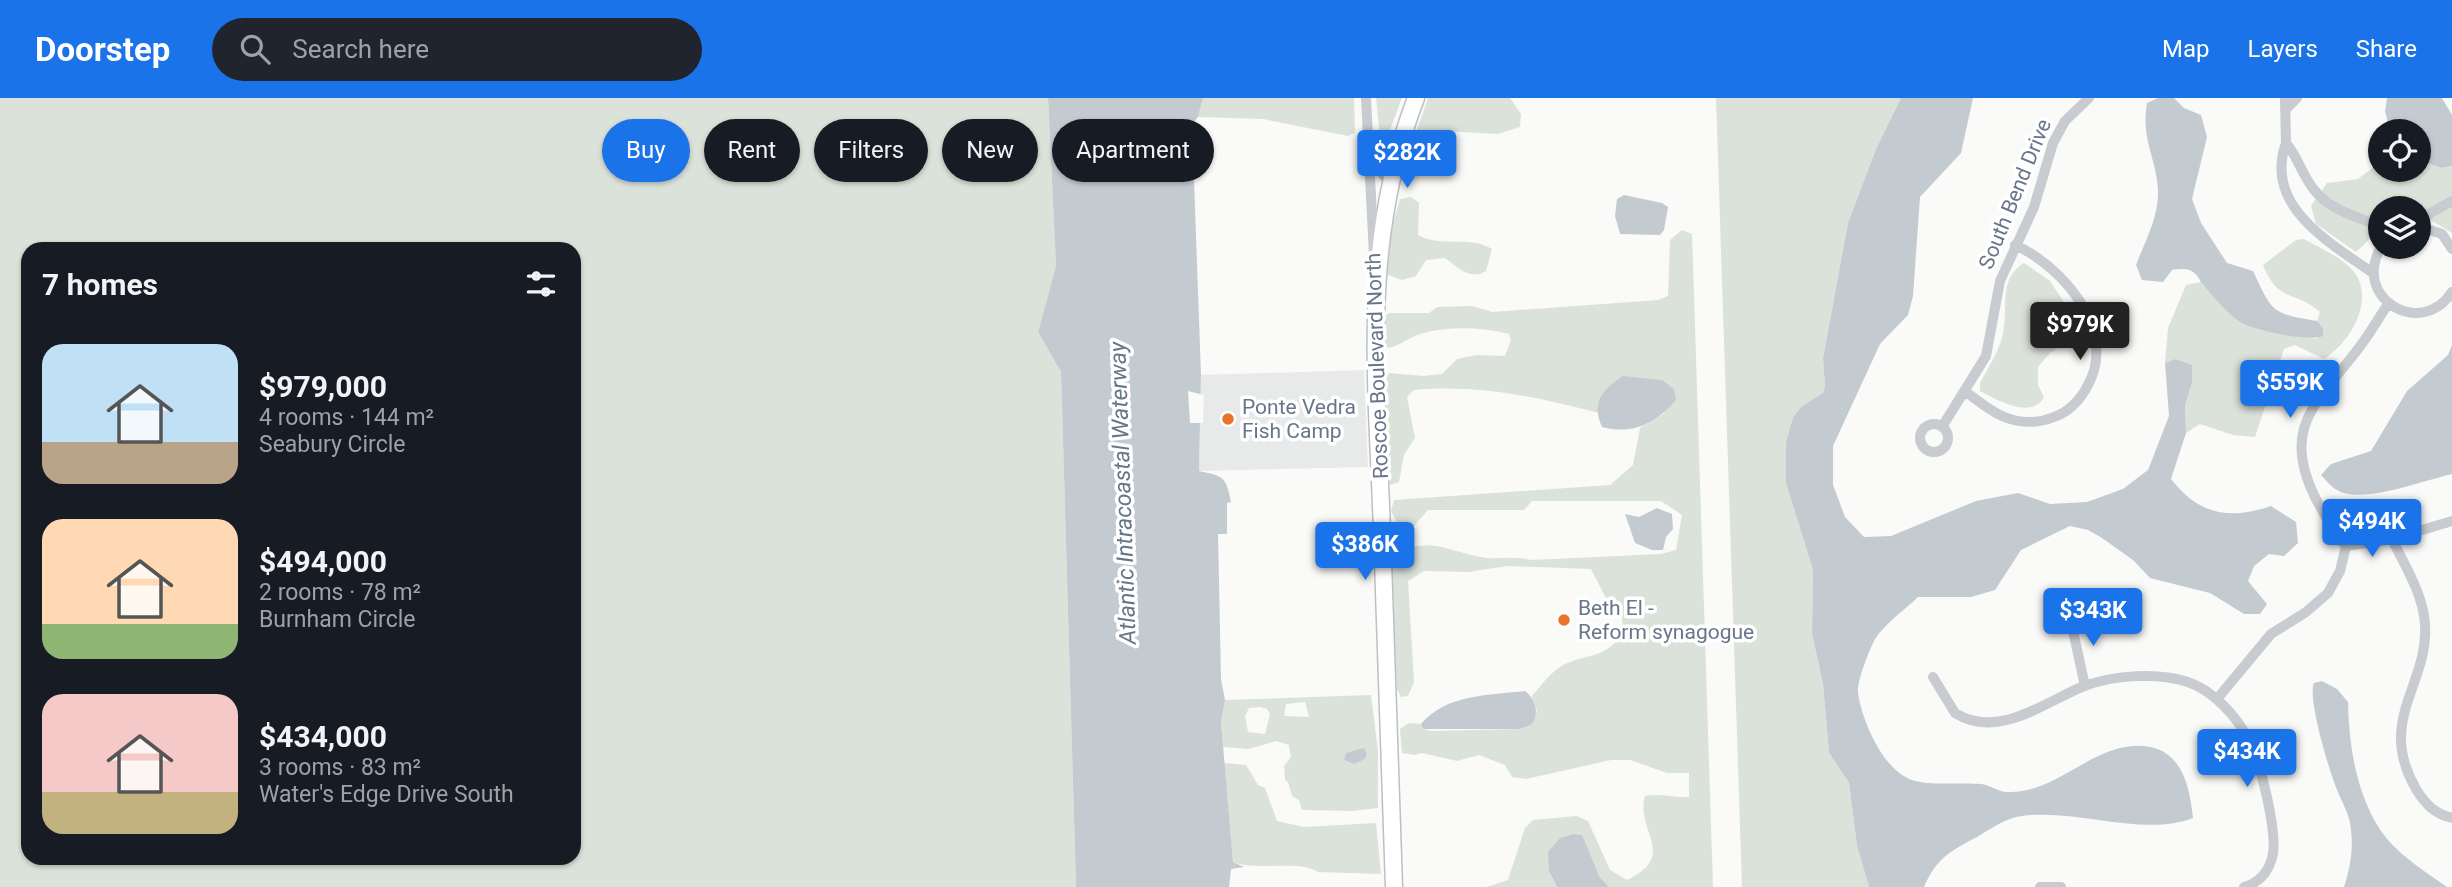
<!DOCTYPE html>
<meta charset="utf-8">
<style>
:root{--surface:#171b24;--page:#20242c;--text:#f1f3f6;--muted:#9ea1a6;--accent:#1a73e8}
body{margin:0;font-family:Roboto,sans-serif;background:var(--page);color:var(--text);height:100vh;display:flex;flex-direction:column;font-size:26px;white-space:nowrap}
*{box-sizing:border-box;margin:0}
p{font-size:23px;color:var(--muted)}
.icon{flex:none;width:38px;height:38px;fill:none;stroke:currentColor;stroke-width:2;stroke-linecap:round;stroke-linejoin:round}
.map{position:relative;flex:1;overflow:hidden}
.panel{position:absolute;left:21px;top:144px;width:560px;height:623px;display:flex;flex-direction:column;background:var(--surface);border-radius:21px;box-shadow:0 2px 5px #0004}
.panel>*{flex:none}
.hud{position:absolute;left:602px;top:21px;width:665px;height:63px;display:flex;gap:14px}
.buttons{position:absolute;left:2368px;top:21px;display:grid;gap:14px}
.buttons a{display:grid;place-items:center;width:63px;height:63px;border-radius:50%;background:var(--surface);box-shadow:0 2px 5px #0004;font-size:35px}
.price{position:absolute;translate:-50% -60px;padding:0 16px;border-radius:7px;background:var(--accent);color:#fff;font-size:23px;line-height:46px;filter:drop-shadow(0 2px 4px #0008)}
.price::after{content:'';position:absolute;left:50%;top:42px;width:21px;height:16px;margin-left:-10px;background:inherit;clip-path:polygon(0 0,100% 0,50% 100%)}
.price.active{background:#222;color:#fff}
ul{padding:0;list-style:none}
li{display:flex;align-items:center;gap:21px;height:175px;padding:0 21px}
li span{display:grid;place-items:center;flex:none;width:196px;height:140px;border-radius:21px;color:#555}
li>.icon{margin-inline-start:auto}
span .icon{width:84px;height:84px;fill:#fffc;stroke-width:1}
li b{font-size:30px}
h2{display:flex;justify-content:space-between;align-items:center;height:84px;padding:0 21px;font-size:30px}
.tag{padding:0 24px;border-radius:32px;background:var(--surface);box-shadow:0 2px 5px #0004;font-size:24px;line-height:63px}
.tag.active{background:var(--accent);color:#fff}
header{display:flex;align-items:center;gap:42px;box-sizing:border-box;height:98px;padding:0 35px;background:var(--accent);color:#fff}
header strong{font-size:33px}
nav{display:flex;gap:38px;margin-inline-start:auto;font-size:24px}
.search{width:490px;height:63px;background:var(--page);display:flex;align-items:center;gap:18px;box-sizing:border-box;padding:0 24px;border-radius:38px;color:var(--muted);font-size:26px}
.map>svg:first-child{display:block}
.built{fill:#e8e9e9}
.green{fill:#dbe2d9;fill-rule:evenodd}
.water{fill:#c3cbd1}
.pier{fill:#fafaf8}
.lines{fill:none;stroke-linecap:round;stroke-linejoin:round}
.secondary-casing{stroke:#bcc0c6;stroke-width:19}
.street{stroke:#c8cbcf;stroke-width:10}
.secondary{stroke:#fff;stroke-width:16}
.poi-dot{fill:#e8732a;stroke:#fff;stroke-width:2.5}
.labels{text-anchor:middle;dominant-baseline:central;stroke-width:7;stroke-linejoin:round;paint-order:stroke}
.street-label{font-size:21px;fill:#68768a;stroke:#fff}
.poi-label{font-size:21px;fill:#68768a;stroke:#fff;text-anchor:start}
.water-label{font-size:23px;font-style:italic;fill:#647784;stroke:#fff}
</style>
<header>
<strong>Doorstep</strong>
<div class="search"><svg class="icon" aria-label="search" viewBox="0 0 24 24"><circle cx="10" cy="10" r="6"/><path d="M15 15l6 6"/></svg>Search here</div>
<nav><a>Map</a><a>Layers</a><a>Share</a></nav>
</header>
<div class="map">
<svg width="2452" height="789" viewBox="0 0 2452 789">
<rect width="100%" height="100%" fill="#fafaf8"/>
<path class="built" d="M1364 272 1368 369 1199 373 1201 277Z"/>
<path class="green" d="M0 0H1048L1056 168 1038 234 1061 274 1076 789H0ZM28 150H574V760H28Z
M1203 0H1354L1355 35 1348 38 1263 21 1198 19Z
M1376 0H1402L1388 37H1380Z
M1428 0H1510L1521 16 1520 29 1498 36 1443 33 1430 39 1428 76 1414 78 1403 72Z
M1716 0H1901L1876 51 1848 125 1823 260 1825 289 1823 295 1802 308 1793 319 1786 344V385L1813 472 1812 536 1823 586 1829 655 1849 685 1857 748 1869 789H1742Z
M2419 62 2442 70 2452 68V135L2419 115 2418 110H2380C2380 131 2371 141 2356 154L2316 126 2311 108 2327 85 2358 81 2380 64V72H2418Z
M1411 99 1419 105 1418 137C1441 150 1470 137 1492 151L1486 173C1469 183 1458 169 1445 160L1426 162 1416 178 1402 182 1386 176 1390 135 1400 101Z
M1682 132 1692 136 1713 789H1609L1599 778 1590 761 1549 773 1557 789H1487L1508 782 1525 730 1533 722 1577 718 1588 723 1610 772 1627 782C1679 757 1635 734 1645 698 1660 695 1673 700 1689 699V675H1667L1630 662H1611L1526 681 1512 679 1505 667 1479 657 1457 663 1422 655 1415 657 1402 655 1400 631 1409 625 1421 626 1423 631 1431 633 1520 631 1531 627 1537 613 1532 598C1540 589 1549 576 1560 569 1587 553 1601 565 1623 535L1622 520 1610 508 1591 471 1507 468 1468 474 1424 473 1408 483 1414 584 1408 598 1401 599 1397 591 1390 460C1429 434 1448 455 1487 460 1502 461 1515 458 1531 462L1661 456 1676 452 1682 417 1661 403H1532L1524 412H1428L1414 428 1398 426 1391 413 1394 402 1610 387 1633 367 1640 330 1665 315 1599 303V315C1537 299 1478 286 1414 292L1407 299 1415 340 1404 357 1399 384 1391 387 1388 383 1385 281 1389 275 1423 278 1442 276 1457 261 1476 257 1505 258 1511 242 1509 236C1479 229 1451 228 1420 236 1407 240 1398 250 1384 250V219L1389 215H1429L1437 209 1473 208 1492 214 1658 202 1668 198 1670 142Z
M2304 141C2321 151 2347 161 2357 178 2373 208 2348 246 2324 261L2295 247 2284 251 2255 339 2233 337 2200 326 2186 335 2185 308 2192 285 2175 261 2165 265 2168 230 2186 187 2201 184 2244 226 2316 241 2323 230 2317 223 2320 214C2295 192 2279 206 2263 167L2296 142Z
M2024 165 2050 183 2076 223 2073 241 2051 254 2038 269V287L2044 299C2032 322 1997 302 1980 293V285C1988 270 1997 256 2002 240 2010 213 1996 182 2024 165Z
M1371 597 1378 653V710L1352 713 1302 712 1299 702 1292 698 1288 684 1285 682 1284 668 1291 659 1289 647 1276 643 1249 651 1223 649 1221 624 1225 602ZM1305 604 1309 619 1284 618 1286 606ZM1260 609 1267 611 1270 616 1265 636 1248 634 1245 618 1249 610Z
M1224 665 1246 667 1258 687 1265 690 1277 723 1304 729 1376 725 1381 776 1318 774C1298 761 1259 774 1233 764Z"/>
<path class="water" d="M1048 0H1203L1198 19 1192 26 1201 277 1199 373C1223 378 1226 378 1231 404L1227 405V436H1218L1221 581 1225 602 1221 624 1233 764 1244 769 1231 771 1229 789H1076L1061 274 1038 234 1056 168Z
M1901 0H1973L1961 55 1920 99 1913 198 1908 217 1880 246 1833 348V387L1845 419 1864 439 1891 438 1976 403 2018 395 2050 406 2087 404 2123 391 2148 372 2169 318 2165 265 2175 261 2192 267V285L2185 308 2186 335 2171 381C2199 417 2229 422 2271 408L2296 424 2298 445 2284 458 2269 456 2254 468 2248 483 2267 506 2260 516H2244L2210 495 2150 480 2133 462 2102 440 2088 432 2070 428 2021 452 1995 492 1971 499H1918C1905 512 1881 528 1873 545 1868 556 1857 583 1858 595 1862 623 1883 672 1912 682 1929 688 1962 684 1981 686 1990 687 1997 693 2006 694 2059 697 2097 639 2150 649 2183 655 2190 691 2193 720 2141 740 2072 708 2016 719 2003 722 1989 732 1977 739 1950 753 1936 761 1924 789H1869L1857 748 1849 685 1829 655 1823 586 1812 536 1813 472 1786 385V344L1793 319 1802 308 1823 295 1825 289 1823 260 1848 125 1876 51Z
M2158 0H2174L2184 10 2201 17 2207 39 2192 101 2201 125 2227 165 2253 173C2273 216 2272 215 2317 223L2323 230V238C2308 244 2261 233 2246 227 2229 219 2213 198 2201 184 2194 170 2186 170 2172 172L2163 184 2142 182 2136 167C2145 143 2159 119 2158 92 2156 58 2141 43 2147 5Z
M2387 0H2442L2452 17V68L2442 70 2419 62 2418 33H2390L2385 13Z
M1624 97 1662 105 1668 109 1664 132 1660 137 1620 136 1615 118 1617 101Z
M2452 247V376C2425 382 2361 407 2337 392 2331 389 2326 382 2321 377L2331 366 2371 353 2407 293 2448 257Z
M1623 278 1662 282 1674 291 1676 302C1655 326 1633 337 1602 329 1591 304 1603 291 1623 278Z
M1657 410 1672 416 1673 431 1666 439 1663 452H1652L1635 445 1625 416 1639 419Z
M2322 583 2337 591 2348 604C2349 649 2357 705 2388 742 2405 761 2427 775 2447 789H2344C2351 767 2354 748 2350 725 2348 713 2340 701 2336 689 2329 672 2307 599 2314 585Z
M1525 593C1536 601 1540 616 1531 627L1520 631H1423L1421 626C1446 596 1490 597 1525 593Z
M1364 650 1367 656 1365 661 1354 666 1344 662 1346 655Z
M1573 736 1582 737 1599 778 1609 789H1557L1549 773 1548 754 1560 740Z"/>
<path class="pier" d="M1188 293 1204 297 1203 325H1190Z"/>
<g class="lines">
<defs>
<path id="secondary" d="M1394 789C1390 671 1386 553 1382 434 1377 282 1360 146 1416 0"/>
</defs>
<use href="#secondary" class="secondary-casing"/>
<path class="street" d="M1366 0 1374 158
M2285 0 2286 45
M2285 12 2297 0
M1371 60 1390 86
M2418 122 2452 103
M2418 128 2442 136 2452 151
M2381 149C2351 201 2422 241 2452 194
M2374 176C2331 145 2263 109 2286 45 2296 57 2300 70 2308 83 2324 111 2352 117 2380 128
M1966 294C1977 302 1989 312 2002 318 2018 325 2037 326 2054 319 2069 314 2081 301 2088 287 2118 232 2062 168 2015 147
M1920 340a14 14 0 1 1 28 0a14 14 0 1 1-28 0Z
M1942 329 1986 258 2000 183 2034 109 2053 45 2065 23 2089 0
M2452 423 2392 441C2405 468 2423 496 2425 526 2429 587 2376 622 2416 691 2425 706 2435 716 2452 720
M2346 448C2333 435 2326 419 2317 403 2279 330 2317 305 2358 251 2369 237 2378 221 2388 206
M2346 448 2392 441
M2070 519 2085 588
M1933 579 1955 615C1998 642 2045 604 2084 588 2114 577 2158 574 2188 584 2214 593 2236 618 2249 642 2260 663 2279 738 2272 760 2268 775 2258 785 2244 789
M2217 601 2271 536 2306 514 2328 495 2340 473 2346 448
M2040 789H2061"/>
<use href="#secondary" class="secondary"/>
</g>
<g class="poi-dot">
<circle cx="1228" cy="321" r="7"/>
<circle cx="1564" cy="522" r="7"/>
</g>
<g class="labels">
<g class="street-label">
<text transform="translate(2015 96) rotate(-68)">South Bend Drive</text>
<text transform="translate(1377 268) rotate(-92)">Roscoe Boulevard North</text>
</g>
<g class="poi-label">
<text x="1242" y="309">Ponte Vedra<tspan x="1242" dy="24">Fish Camp</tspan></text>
<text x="1578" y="510">Beth El -<tspan x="1578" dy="24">Reform synagogue</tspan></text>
</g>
<g class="water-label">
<text transform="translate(1123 395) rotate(-92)">Atlantic Intracoastal Waterway</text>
</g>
</g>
</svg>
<div class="buttons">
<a><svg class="icon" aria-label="locate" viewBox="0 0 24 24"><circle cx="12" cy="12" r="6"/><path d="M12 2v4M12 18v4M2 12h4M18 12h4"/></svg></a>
<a><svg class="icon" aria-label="layers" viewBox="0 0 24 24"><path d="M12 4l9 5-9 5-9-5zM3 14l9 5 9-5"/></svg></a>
</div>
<b class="price" style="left:1407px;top:92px">$282K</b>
<b class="price active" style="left:2080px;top:264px">$979K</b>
<b class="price" style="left:2290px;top:322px">$559K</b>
<b class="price" style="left:2372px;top:461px">$494K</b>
<b class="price" style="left:1365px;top:484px">$386K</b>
<b class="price" style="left:2093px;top:550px">$343K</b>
<b class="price" style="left:2247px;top:691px">$434K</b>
<div class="hud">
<a class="tag active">Buy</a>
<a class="tag">Rent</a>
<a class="tag">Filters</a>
<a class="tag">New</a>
<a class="tag">Apartment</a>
</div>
<section class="panel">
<h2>7 homes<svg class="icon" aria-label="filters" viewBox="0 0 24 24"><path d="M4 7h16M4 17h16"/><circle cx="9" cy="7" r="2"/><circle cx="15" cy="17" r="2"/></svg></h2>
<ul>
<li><span style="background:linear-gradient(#bfe0f5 70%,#b9a48a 0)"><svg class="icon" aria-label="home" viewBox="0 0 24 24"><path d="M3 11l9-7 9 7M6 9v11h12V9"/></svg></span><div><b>$979,000</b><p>4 rooms · 144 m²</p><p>Seabury Circle</p></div></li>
<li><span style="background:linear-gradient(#ffd9b3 75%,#8fb573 0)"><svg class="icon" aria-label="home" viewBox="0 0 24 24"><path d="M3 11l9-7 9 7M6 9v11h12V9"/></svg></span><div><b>$494,000</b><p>2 rooms · 78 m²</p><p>Burnham Circle</p></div></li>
<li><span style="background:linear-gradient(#f6c9c9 70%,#c2b280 0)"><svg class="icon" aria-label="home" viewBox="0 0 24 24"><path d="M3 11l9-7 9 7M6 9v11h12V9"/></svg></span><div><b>$434,000</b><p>3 rooms · 83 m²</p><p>Water's Edge Drive South</p></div></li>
</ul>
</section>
</div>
